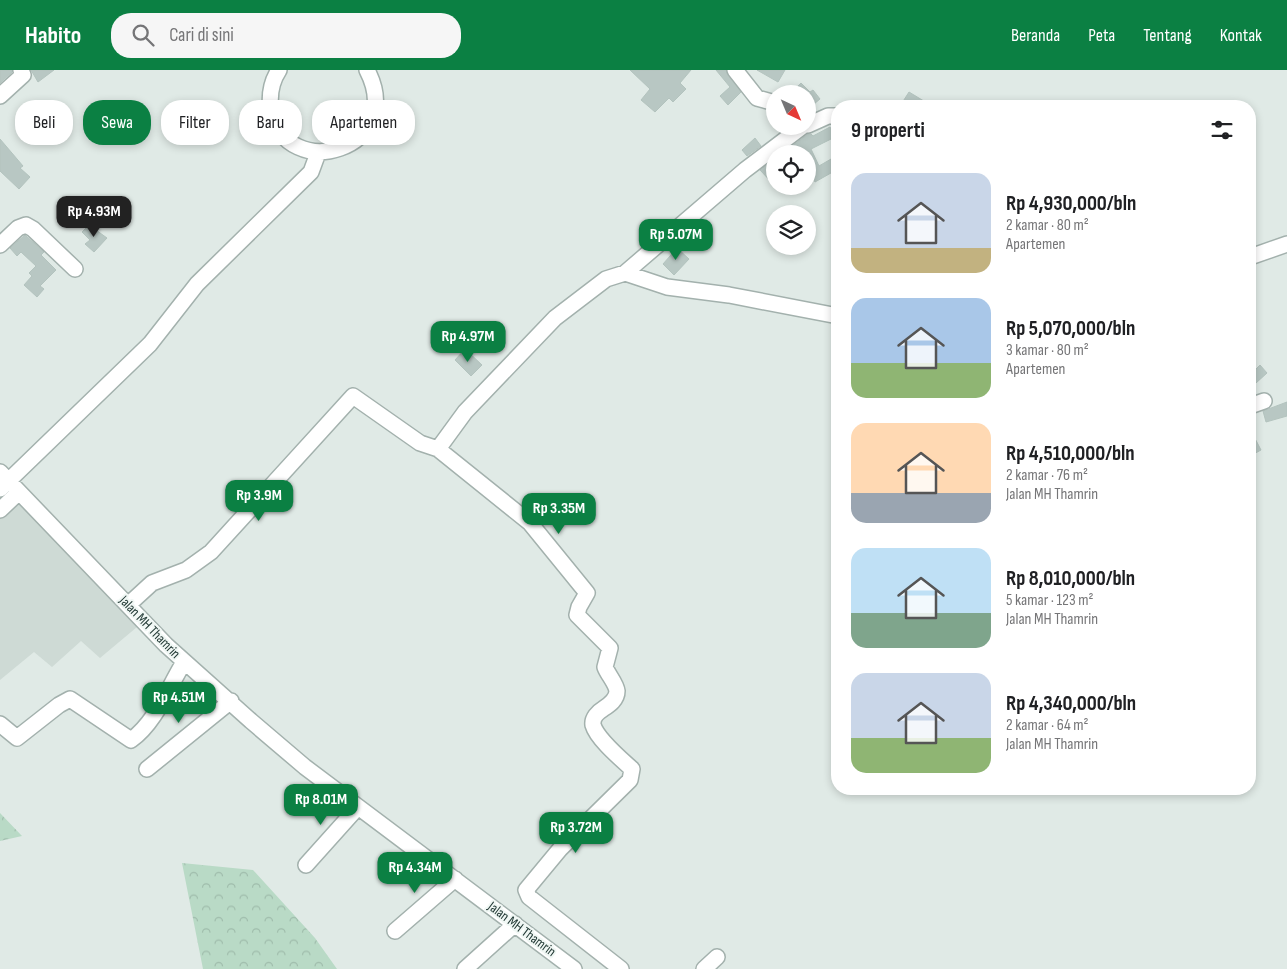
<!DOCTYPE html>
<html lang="id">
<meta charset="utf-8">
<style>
:root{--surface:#fff;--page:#f6f6f6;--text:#202124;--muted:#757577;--accent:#0b8043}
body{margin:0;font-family:"Sofia Sans Condensed",sans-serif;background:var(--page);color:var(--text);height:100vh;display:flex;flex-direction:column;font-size:19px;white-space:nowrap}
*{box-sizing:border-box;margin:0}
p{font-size:16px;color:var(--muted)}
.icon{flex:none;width:28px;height:28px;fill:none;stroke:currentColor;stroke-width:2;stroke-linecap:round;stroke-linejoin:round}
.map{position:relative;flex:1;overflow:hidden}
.side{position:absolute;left:831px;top:30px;width:425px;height:695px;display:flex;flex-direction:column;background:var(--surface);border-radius:20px;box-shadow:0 2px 8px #0003}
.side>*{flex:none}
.guide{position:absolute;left:15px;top:30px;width:475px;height:45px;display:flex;gap:10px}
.needle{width:32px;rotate:136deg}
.buttons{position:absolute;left:766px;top:15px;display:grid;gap:10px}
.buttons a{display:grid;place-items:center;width:50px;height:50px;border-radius:50%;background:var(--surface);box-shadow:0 2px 8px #0003;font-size:25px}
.price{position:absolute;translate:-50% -42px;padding:0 11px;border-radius:10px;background:var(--accent);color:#fff;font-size:16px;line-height:32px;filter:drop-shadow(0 1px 2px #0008)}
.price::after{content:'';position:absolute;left:50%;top:30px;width:15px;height:11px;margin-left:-8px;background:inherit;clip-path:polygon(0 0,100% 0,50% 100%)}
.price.selected{background:#222;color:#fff}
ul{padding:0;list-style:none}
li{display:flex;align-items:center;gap:15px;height:125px;padding:0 20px}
li span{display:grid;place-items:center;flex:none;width:140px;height:100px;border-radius:15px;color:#555}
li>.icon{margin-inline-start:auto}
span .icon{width:60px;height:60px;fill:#fffc;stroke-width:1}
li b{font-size:21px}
h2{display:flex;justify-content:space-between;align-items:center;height:60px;padding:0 20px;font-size:21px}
.chip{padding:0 18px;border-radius:20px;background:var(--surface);box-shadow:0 2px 8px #0003;font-size:18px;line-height:45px}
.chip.selected{background:var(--accent);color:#fff}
header{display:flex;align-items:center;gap:30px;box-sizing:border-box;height:70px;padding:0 25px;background:var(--accent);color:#fff}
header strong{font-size:24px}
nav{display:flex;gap:28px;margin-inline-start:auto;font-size:18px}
.search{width:350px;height:45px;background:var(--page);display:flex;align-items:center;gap:12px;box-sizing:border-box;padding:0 18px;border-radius:20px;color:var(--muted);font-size:19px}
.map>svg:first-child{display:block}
.built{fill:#cedad5}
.forest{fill:url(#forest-crowns)}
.building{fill:#b8c7c3;stroke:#b3c3be}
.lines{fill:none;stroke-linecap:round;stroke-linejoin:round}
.minor-casing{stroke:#a3b1ad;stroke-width:18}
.minor{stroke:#fff;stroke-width:15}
.labels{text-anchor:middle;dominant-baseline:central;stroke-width:4;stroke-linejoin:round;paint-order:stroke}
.street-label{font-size:14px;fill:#223935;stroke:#f0f7f4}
</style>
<header>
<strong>Habito</strong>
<div class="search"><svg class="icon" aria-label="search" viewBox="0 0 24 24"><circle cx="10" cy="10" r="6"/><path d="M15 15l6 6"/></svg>Cari di sini</div>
<nav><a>Beranda</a><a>Peta</a><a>Tentang</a><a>Kontak</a></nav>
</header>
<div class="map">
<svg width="1287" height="899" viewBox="0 0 1287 899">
<defs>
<pattern id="forest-crowns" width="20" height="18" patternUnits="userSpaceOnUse" patternTransform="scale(1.25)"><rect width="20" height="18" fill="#b9dac6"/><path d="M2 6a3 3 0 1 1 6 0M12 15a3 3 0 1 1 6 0" fill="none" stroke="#9fbcab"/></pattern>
</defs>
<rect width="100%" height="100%" fill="#e0eae6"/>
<path class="built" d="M16 430 137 557 100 588 81 571 52 597 34 582 0 610V445Z"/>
<path class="forest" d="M0 743 22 766 0 771Z
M182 793 253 800 315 868 337 899H203Z"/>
<path class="building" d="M0 0H12V2L0 13Z
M31 0H54L38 12Z
M630 0H691L680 13 686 19 673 32 669 28 655 42 641 30 650 19Z
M716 0H726L741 22 728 35 720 26 730 17Z
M757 0H785L778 12Z
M801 13 810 22 813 20 820 29 808 39V24H790Z
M909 22 932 36H907L902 33Z
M830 57 835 67 811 79 819 96 838 85V99L815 112 808 98V84H782L808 64H811L813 66Z
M755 68 761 76 747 86 742 80Z
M0 69 23 96 20 98 30 107 19 119 0 101Z
M774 90 775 91V116L760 100Z
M89 155 107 168 94 182 85 174 90 170 82 162Z
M25 165 44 182 41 185 56 200 40 216 44 219 37 227 24 215 32 206 29 203 36 196 21 182 17 186 10 178Z
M677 178 689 189 674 205 663 194Z
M465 279 482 295 471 306 455 290Z
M1260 295 1267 303 1256 313 1250 305Z
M1287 332V346L1266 352 1263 341Z
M1250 359 1261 380 1250 386Z"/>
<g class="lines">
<defs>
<path id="minor" d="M279 0C271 12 269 26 271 40 286 116 408 79 367 0
M735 0 757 28 775 33
M0 26 23 5 21 0
M808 55 828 46H838
M0 175 18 158 26 155 33 159 75 199
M1250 187 1287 174
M625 203 745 100 803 56
M1250 336 1264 331
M438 379 465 342 555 248 606 209 625 203 667 217 729 225 838 246
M0 402 166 575 251 651 305 697 574 899
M0 419 150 274 197 214 311 102 318 83
M0 440 19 422
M128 535 152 513 186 500 211 482 353 326 420 373 438 379 530 453 587 523 579 537 577 545 610 578 605 597C608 605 616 613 617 621 617 630 609 635 603 639 598 642 592 648 593 655 597 669 621 689 632 699L630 710 560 779 526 820 529 827 621 899
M0 654 17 668 59 635 70 629 131 670C156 652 168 618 184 592
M147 699 231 631
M306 795 358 737
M395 861 455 809
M465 899 515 854
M704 899 717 887"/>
</defs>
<use href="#minor" class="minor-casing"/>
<use href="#minor" class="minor"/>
</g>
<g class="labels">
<g class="street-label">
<text transform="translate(150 557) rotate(46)">Jalan MH Thamrin</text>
<text transform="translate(522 859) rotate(37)">Jalan MH Thamrin</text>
</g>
</g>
</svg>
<div class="buttons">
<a><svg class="needle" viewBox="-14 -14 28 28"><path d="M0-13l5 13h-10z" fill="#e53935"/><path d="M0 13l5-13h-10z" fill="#757577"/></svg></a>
<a><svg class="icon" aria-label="locate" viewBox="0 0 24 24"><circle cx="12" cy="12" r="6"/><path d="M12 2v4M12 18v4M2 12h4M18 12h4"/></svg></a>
<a><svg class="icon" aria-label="layers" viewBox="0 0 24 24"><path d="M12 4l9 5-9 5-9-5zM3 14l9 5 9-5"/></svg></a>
</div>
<b class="price selected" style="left:94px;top:168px">Rp 4.93M</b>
<b class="price" style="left:676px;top:191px">Rp 5.07M</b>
<b class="price" style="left:468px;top:293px">Rp 4.97M</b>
<b class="price" style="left:259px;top:452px">Rp 3.9M</b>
<b class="price" style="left:559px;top:465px">Rp 3.35M</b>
<b class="price" style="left:179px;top:654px">Rp 4.51M</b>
<b class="price" style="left:321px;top:756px">Rp 8.01M</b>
<b class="price" style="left:576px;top:784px">Rp 3.72M</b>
<b class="price" style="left:415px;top:824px">Rp 4.34M</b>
<div class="guide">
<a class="chip">Beli</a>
<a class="chip selected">Sewa</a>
<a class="chip">Filter</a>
<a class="chip">Baru</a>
<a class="chip">Apartemen</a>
</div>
<section class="side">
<h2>9 properti<svg class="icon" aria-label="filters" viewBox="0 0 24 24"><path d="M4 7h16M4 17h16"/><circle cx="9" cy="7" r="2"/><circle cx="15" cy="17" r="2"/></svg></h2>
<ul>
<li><span style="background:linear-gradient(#c9d6e8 75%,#c2b280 0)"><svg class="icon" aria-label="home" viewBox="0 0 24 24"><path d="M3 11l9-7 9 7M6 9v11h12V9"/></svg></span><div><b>Rp 4,930,000/bln</b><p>2 kamar · 80 m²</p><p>Apartemen</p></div></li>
<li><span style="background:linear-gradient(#a9c7e8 65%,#8fb573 0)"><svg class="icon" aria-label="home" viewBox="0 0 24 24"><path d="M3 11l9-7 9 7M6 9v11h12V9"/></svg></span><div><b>Rp 5,070,000/bln</b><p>3 kamar · 80 m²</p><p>Apartemen</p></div></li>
<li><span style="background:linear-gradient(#ffd9b3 70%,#9aa5b1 0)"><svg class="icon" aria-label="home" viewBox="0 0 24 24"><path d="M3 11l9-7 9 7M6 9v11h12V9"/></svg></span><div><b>Rp 4,510,000/bln</b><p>2 kamar · 76 m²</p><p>Jalan MH Thamrin</p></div></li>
<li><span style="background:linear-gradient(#bfe0f5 65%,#7fa58c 0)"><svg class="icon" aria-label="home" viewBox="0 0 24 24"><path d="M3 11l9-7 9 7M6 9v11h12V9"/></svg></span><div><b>Rp 8,010,000/bln</b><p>5 kamar · 123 m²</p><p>Jalan MH Thamrin</p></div></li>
<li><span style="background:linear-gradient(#c9d6e8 65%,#8fb573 0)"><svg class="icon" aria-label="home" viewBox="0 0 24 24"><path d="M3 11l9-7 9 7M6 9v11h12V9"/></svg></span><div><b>Rp 4,340,000/bln</b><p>2 kamar · 64 m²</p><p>Jalan MH Thamrin</p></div></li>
</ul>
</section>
</div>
